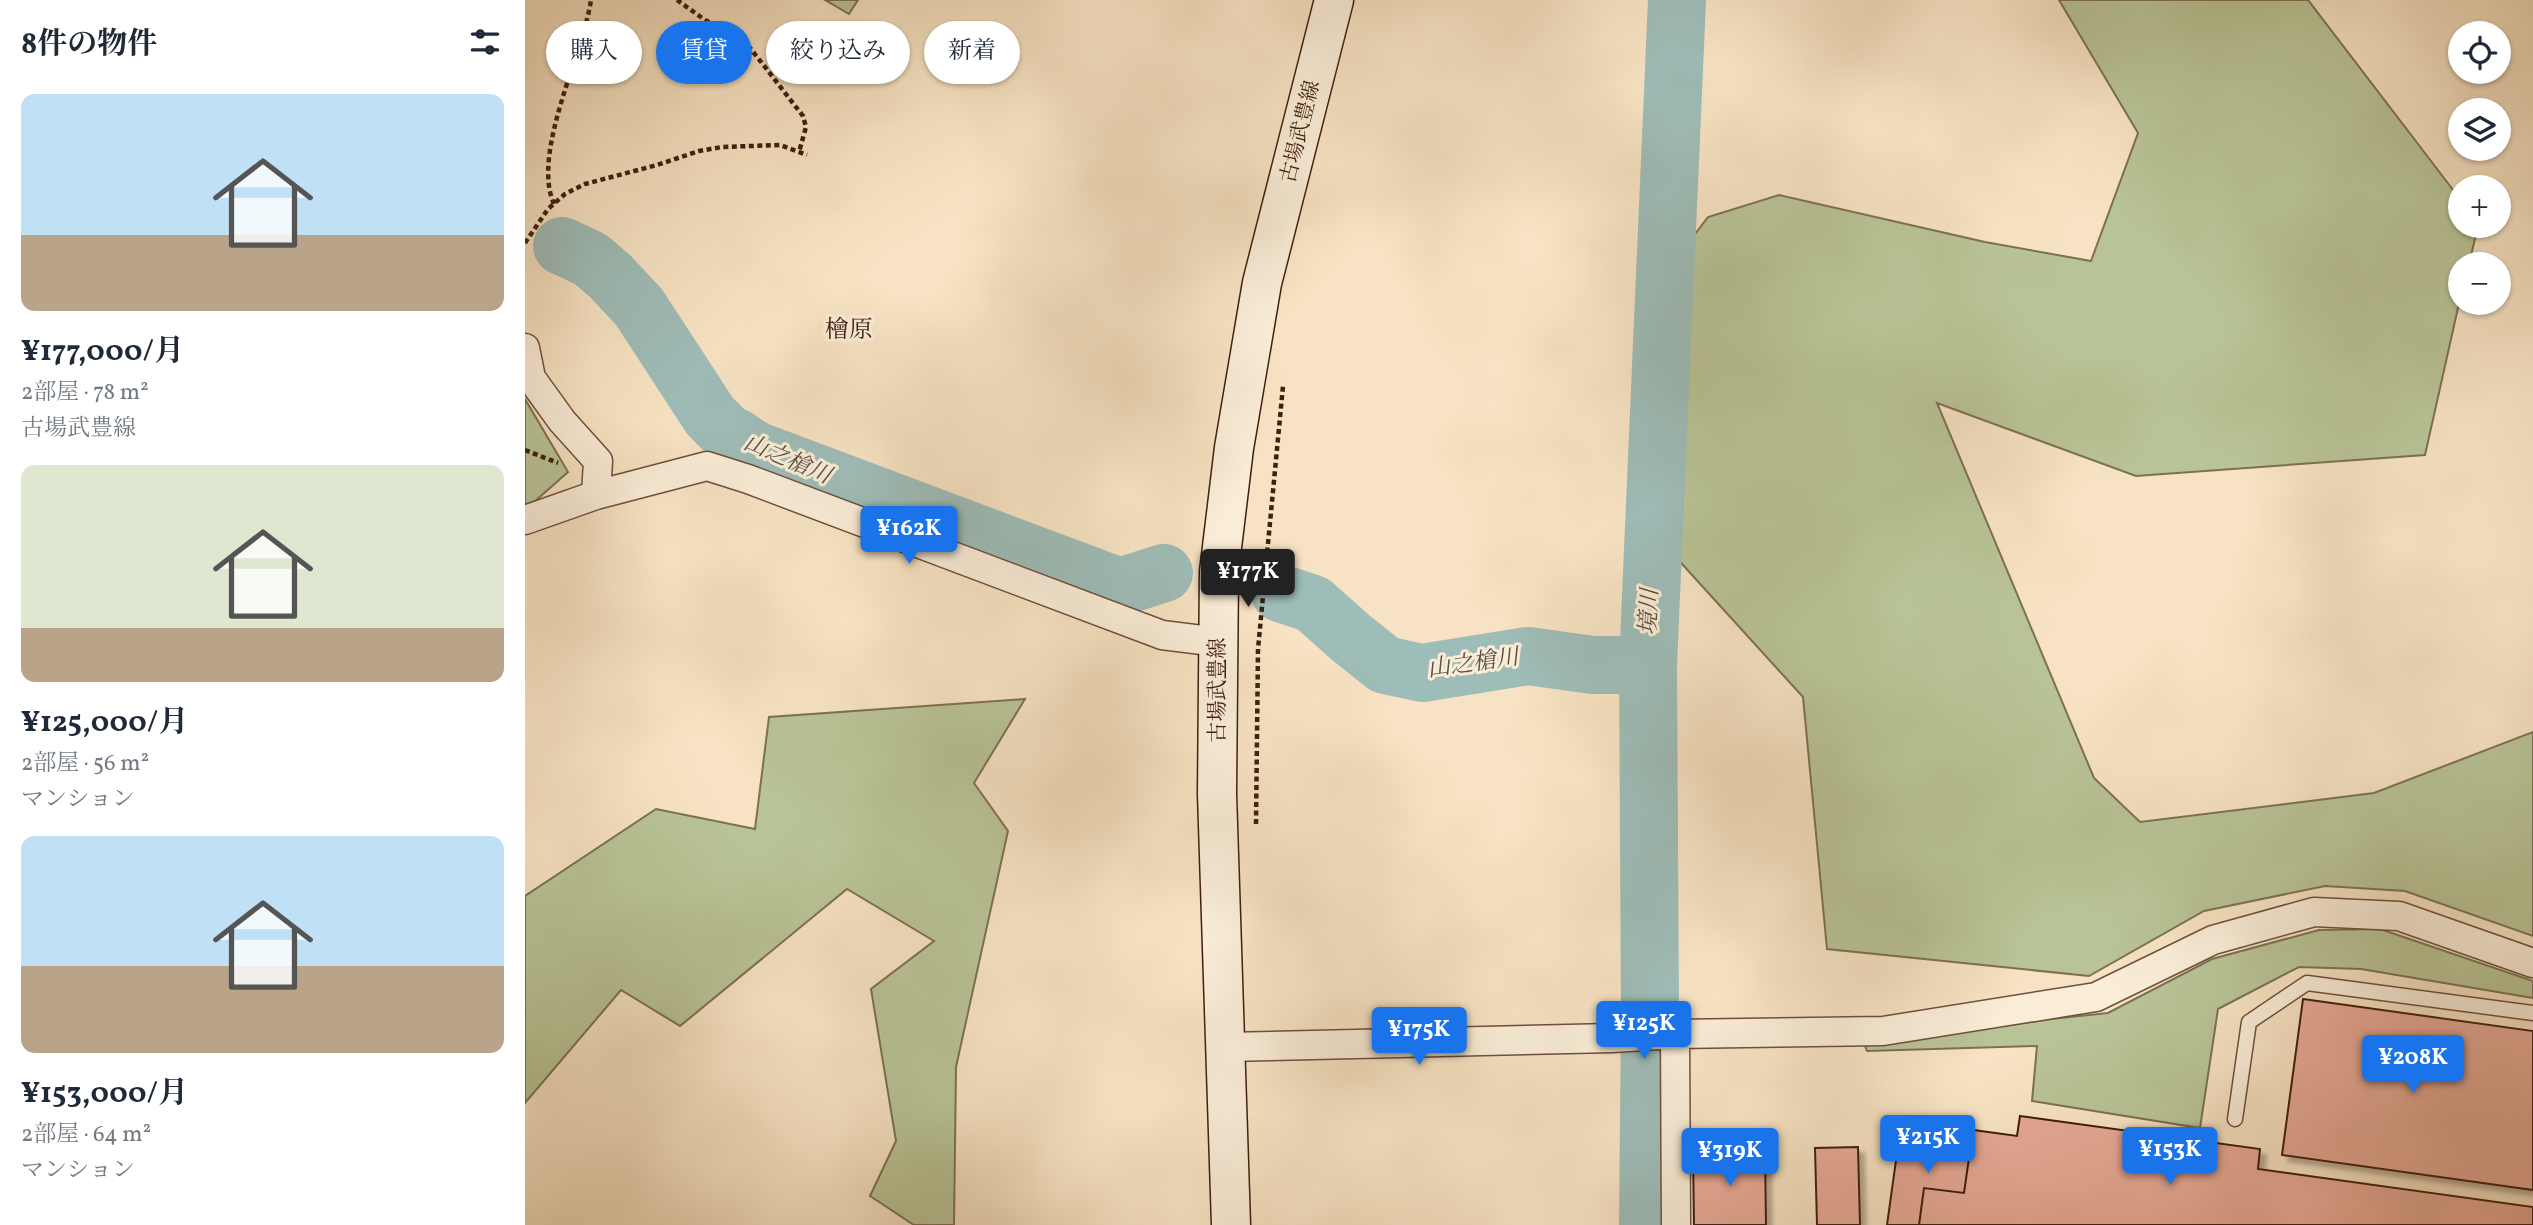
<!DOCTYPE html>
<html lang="ja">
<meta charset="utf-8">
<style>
:root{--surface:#fff;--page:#f6f6f7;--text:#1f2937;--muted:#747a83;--accent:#1a73e8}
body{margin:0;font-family:Vollkorn,"Noto Serif JP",serif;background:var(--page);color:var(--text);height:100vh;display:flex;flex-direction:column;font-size:26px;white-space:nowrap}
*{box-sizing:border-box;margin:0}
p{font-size:23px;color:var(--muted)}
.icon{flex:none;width:38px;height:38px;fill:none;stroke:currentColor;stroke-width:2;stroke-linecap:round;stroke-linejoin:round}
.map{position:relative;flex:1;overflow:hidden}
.sheet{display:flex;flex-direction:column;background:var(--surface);width:525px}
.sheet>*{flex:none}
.guide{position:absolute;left:21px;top:21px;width:665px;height:63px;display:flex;gap:14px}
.fabs{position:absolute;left:1923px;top:21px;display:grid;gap:14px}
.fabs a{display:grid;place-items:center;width:63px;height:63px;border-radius:50%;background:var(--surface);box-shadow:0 2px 5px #0004;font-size:35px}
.price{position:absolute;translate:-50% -60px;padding:0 16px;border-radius:7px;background:var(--accent);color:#fff;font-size:23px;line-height:46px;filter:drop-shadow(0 2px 4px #0008)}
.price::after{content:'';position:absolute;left:50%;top:42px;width:21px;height:16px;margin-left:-10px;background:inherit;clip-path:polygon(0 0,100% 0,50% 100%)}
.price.on{background:#222;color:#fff}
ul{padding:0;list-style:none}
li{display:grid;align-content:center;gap:14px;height:371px;padding:0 21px}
li span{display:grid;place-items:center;height:217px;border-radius:14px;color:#555}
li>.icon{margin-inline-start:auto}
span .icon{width:126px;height:126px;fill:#fffc;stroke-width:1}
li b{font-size:30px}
h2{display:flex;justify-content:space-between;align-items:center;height:84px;padding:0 21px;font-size:30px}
.tag{padding:0 24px;border-radius:32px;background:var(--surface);box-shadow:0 2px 5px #0004;font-size:24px;line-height:63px}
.tag.on{background:var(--accent);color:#fff}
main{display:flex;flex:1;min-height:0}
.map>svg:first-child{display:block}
.green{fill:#b9c496;stroke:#7c7153;stroke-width:2}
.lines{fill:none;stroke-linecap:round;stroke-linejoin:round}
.river{stroke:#9ebdb8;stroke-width:58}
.building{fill:#e6a995;stroke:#401e10;stroke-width:2;filter:url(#shadow)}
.service-casing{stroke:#6e4f3d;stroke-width:17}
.minor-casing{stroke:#6e4f3d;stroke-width:31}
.secondary-casing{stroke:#401e10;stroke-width:41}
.path{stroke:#401e10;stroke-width:4.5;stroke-dasharray:5 3.5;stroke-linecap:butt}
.service{stroke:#faedd8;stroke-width:14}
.minor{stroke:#faedd8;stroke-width:28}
.secondary{stroke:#faedd8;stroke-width:38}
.labels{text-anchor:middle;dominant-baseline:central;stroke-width:6;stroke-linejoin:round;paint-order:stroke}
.street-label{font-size:21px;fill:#401e10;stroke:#faedd8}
.water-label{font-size:23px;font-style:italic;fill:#5c4e42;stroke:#faedd8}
.quarter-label{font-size:24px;fill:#401e10;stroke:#faedd8}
</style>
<main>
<section class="sheet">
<h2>8件の物件<svg class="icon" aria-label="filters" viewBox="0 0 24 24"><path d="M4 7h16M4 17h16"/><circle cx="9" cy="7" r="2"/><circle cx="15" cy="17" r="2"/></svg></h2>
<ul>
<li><span style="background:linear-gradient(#bfe0f5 65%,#b9a48a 0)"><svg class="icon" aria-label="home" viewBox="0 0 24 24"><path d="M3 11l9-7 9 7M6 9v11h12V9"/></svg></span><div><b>¥177,000/月</b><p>2部屋 · 78 m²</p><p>古場武豊線</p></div></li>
<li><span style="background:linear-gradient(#dfe7d0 75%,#b9a48a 0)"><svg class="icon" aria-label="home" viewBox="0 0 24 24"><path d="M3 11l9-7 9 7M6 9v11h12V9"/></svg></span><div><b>¥125,000/月</b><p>2部屋 · 56 m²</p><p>マンション</p></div></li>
<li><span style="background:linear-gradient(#bfe0f5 60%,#b9a48a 0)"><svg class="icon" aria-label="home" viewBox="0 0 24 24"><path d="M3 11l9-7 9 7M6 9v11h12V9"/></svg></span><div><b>¥153,000/月</b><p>2部屋 · 64 m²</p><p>マンション</p></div></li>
</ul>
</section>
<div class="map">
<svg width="2008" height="1225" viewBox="0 0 2008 1225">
<defs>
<filter id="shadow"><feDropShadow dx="6" dy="6" stdDeviation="2" flood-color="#0004"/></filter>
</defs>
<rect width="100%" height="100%" fill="#f7e3c3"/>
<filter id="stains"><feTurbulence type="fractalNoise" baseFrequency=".00286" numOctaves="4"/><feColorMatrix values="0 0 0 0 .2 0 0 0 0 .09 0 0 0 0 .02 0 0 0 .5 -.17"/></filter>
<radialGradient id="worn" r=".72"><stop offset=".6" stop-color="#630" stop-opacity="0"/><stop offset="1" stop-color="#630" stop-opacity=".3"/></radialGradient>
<path class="green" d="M300 0H333L324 14Z
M1534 0H1783L1935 199 1936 226H1953L1944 264H1936L1935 299 1900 455 1611 476 1412 403 1569 778 1615 822 1849 793 2008 732V936L1880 891 1800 886 1679 911 1564 976 1302 949 1278 697 1148 554 1151 259 1183 217 1254 195 1460 242 1566 261 1613 133Z
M0 399 43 472 0 510Z
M500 699 449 783 483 831 431 1067 429 1225H389L345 1196 371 1141 346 989 409 941 322 889 155 1026 96 990 0 1103V896L131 809 230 829 244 717Z
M1855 929 2008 981V998L1836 969 1774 967 1693 1009 1675 1128 1507 1101 1512 1046 1342 1051 1340 1046 1526 1019 1583 1013 1687 959 1794 930Z"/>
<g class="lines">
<path class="river" d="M37 246 65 259 85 276 114 307 185 416 202 433 212 438 230 450 595 587 639 573
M755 593 788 604 825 637 860 665 897 673 1003 656 1068 665H1123
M1123 1225 1125 1013 1123 665 1152 0"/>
</g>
<path class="building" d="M1778 999 2008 1031V1190L1757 1155Z
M1495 1116 1735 1149 1733 1169 2008 1207V1225H1394L1399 1188 1439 1193 1448 1130 1492 1136Z
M1421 1126 1448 1130 1439 1193 1399 1188 1394 1225H1362L1373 1146 1417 1152Z
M1235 1129 1234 1140 1165 1142V1130Z
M1333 1147 1335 1225H1292L1290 1148Z
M1240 1151 1241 1225H1169L1168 1153Z"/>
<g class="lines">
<defs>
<path id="service" d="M1710 1119 1724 1022 1782 983 2008 1013"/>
<path id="minor" d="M0 348 6 378 37 421 73 461 71 495
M0 520 71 495 182 466 223 479 637 635 693 642
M1150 1034 1151 1225
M701 1047 1087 1038 1150 1034 1358 1031 1571 997 1688 940 1789 912 1874 916 2008 963"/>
<path id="secondary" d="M706 1225 692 794 694 572 709 448 737 283 809 0"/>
</defs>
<use href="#service" class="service-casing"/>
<use href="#minor" class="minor-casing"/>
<use href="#secondary" class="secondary-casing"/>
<path class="path" d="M152 0 180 20 219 40 278 116 281 127 274 152
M29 204C6 153 58 55 66 0
M0 243 23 209 40 194 60 184 132 165 174 151 197 147 255 145 282 155
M0 450 33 463
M731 824 733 649 758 386"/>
<use href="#service" class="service"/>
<use href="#minor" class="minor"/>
<use href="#secondary" class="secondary"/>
</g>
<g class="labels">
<g class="street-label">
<text transform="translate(776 132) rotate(-76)">古場武豊線</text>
<text transform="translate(693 690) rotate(-90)">古場武豊線</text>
</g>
<g class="water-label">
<text transform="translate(262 460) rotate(23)">山之槍川</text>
<text transform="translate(1125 612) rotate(-87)">境川</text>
<text transform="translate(948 664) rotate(-8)">山之槍川</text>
</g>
<g class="quarter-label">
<text x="324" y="331">檜原</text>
</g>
</g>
<rect width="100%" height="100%" filter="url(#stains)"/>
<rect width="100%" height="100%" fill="url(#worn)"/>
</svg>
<div class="fabs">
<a><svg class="icon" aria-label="locate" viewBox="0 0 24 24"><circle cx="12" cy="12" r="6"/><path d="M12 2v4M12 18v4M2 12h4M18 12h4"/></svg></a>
<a><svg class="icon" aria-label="layers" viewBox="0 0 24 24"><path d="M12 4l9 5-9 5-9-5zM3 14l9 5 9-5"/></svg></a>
<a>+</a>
<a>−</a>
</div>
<b class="price" style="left:384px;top:566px">¥162K</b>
<b class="price on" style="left:723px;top:609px">¥177K</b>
<b class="price" style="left:1119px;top:1061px">¥125K</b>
<b class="price" style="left:894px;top:1067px">¥175K</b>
<b class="price" style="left:1888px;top:1095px">¥208K</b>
<b class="price" style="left:1403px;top:1175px">¥215K</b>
<b class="price" style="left:1645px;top:1187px">¥153K</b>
<b class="price" style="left:1205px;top:1188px">¥319K</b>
<div class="guide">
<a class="tag">購入</a>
<a class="tag on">賃貸</a>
<a class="tag">絞り込み</a>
<a class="tag">新着</a>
</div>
</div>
</main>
